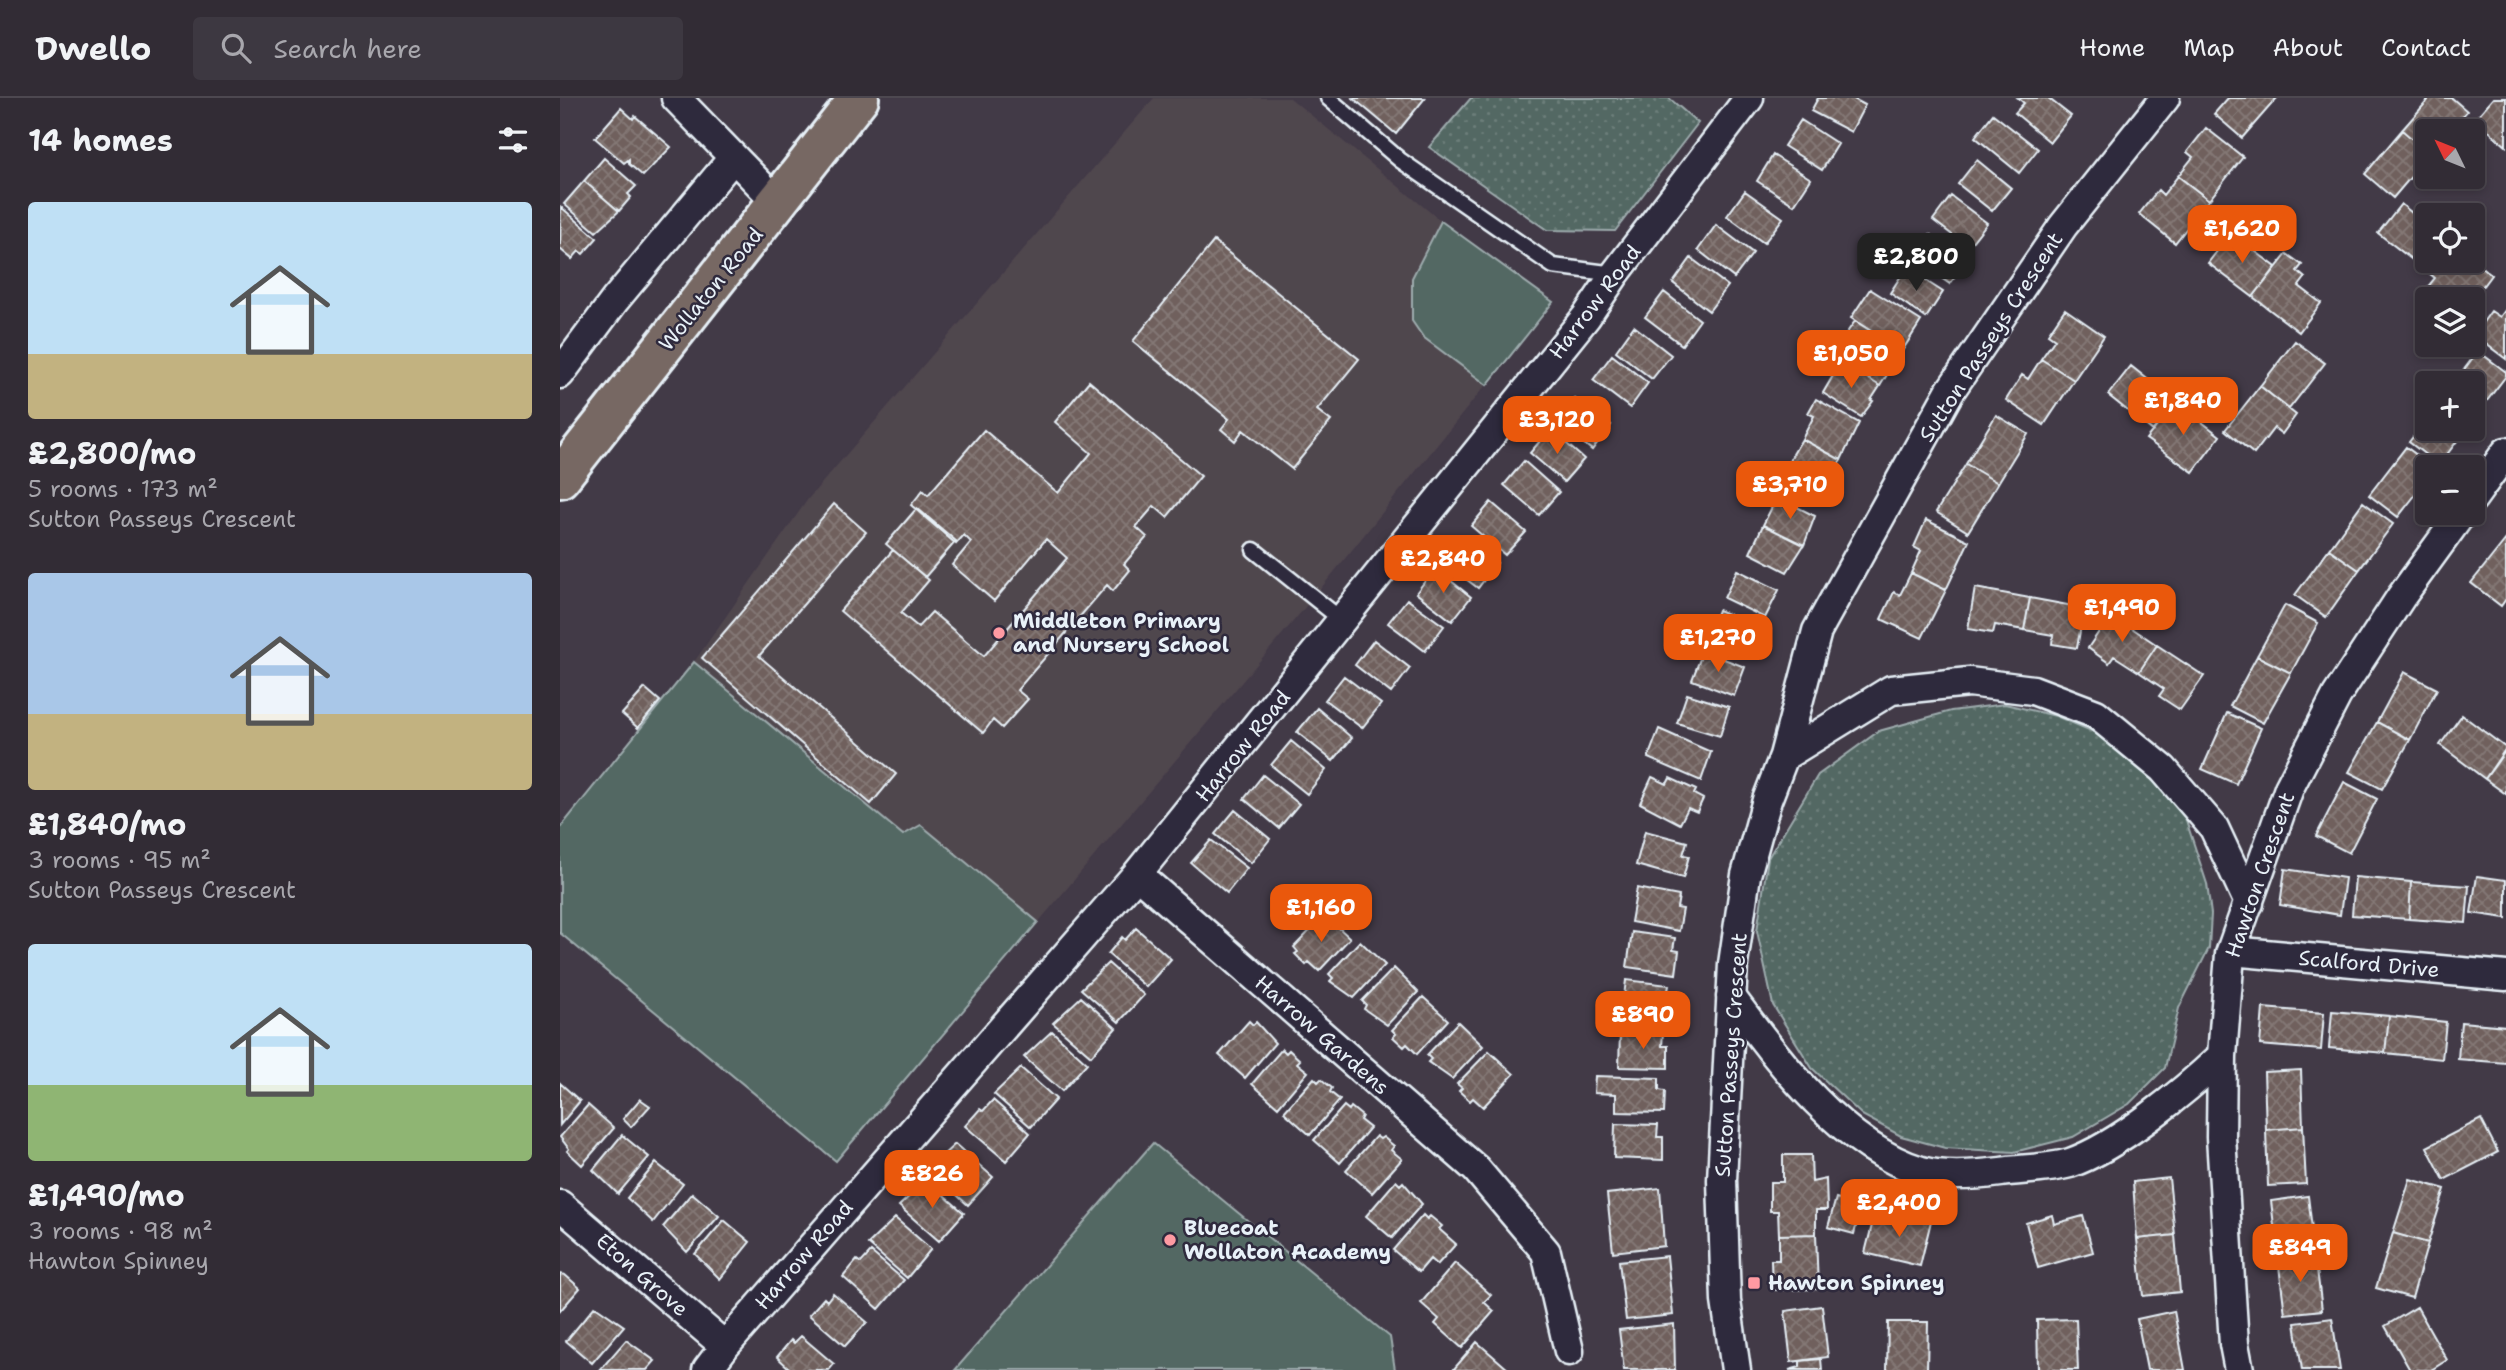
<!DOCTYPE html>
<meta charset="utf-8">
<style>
:root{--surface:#322c35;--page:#3d3841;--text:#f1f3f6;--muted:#a8a7ad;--line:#4d4850;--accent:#ea580c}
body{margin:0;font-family:"Shantell Sans",sans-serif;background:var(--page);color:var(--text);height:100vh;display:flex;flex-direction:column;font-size:26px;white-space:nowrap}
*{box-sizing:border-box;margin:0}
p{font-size:23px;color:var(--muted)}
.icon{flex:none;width:38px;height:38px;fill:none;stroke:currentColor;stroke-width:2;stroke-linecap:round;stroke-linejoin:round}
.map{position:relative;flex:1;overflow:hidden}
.drawer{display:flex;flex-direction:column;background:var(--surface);width:560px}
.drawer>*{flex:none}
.needle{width:46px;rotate:313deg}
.tools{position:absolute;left:1855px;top:21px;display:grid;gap:14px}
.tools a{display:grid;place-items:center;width:70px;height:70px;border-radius:7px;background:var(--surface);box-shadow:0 4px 10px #0003,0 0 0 2px var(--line);font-size:35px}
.price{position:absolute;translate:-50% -60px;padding:0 16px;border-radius:14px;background:var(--accent);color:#fff;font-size:23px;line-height:46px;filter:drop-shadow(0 2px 4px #0008)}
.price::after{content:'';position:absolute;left:50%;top:42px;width:21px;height:16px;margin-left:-10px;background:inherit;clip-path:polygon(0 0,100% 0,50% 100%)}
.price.selected{background:#222;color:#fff}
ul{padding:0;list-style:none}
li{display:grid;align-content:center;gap:14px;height:371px;padding:0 28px}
li span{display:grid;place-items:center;height:217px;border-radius:7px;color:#555}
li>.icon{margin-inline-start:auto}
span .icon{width:126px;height:126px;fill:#fffc;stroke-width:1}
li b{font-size:30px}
h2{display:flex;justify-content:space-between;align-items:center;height:84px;padding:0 28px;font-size:30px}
header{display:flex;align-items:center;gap:42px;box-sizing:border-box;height:98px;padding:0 35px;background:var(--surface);border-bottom:2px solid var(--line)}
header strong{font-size:33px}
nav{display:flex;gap:38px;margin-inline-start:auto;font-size:24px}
.search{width:490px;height:63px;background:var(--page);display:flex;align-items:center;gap:18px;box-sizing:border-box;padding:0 24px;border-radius:7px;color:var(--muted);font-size:26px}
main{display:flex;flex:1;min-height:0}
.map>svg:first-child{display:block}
.built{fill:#50464e}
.grass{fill:url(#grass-dots);stroke:#9eacae;stroke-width:2}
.park{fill:#536863;stroke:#9eacae;stroke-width:2}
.building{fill:url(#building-cross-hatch);stroke:#e8f1f8;stroke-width:2}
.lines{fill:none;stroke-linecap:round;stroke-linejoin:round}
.service-casing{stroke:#e8f1f8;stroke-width:19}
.minor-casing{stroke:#e8f1f8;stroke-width:33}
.primary-casing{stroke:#e8f1f8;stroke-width:44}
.service{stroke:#2f2a3d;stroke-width:14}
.minor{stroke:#2f2a3d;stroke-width:28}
.primary{stroke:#776864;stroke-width:38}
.poi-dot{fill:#ff9aa2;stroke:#2f2a3d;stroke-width:2.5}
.labels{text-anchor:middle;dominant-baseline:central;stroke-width:5;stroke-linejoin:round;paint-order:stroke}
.street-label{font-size:21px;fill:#e8f1f8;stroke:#2f2a3d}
.poi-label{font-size:21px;font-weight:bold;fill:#e8f1f8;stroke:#2f2a3d;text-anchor:start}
</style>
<header>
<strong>Dwello</strong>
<div class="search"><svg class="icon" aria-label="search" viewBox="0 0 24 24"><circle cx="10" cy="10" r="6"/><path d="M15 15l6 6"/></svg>Search here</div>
<nav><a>Home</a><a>Map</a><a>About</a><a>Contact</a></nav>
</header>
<main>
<section class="drawer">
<h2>14 homes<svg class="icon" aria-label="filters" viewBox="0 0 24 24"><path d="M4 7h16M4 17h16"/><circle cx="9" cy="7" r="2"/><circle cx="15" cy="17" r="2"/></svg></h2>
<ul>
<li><span style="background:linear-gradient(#bfe0f5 70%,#c2b280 0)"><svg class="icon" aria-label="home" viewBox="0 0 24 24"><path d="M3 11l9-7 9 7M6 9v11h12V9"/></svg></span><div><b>£2,800/mo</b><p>5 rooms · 173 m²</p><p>Sutton Passeys Crescent</p></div></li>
<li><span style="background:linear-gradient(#a9c7e8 65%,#c2b280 0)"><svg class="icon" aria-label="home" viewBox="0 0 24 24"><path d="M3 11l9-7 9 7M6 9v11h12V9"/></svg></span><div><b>£1,840/mo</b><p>3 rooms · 95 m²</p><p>Sutton Passeys Crescent</p></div></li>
<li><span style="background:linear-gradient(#bfe0f5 65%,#8fb573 0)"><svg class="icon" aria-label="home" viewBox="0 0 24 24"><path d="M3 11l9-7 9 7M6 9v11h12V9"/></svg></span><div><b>£1,490/mo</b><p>3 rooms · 98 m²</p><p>Hawton Spinney</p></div></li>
</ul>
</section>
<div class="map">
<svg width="1946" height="1272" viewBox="0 0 1946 1272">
<defs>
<pattern id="grass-dots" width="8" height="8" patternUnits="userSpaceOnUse" patternTransform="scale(1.75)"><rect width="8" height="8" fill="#536863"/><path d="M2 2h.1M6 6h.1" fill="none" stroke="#6c7e7a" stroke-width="1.8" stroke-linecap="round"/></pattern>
<pattern id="building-cross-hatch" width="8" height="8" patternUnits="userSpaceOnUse" patternTransform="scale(1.75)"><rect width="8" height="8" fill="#70615d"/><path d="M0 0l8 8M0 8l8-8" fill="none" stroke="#847875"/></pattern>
</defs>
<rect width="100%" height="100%" fill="#423a47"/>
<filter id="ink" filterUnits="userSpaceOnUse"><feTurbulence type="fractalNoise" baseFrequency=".0143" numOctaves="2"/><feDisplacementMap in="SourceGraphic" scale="14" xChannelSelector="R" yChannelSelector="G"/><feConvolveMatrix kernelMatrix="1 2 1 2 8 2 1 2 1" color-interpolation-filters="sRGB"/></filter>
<g filter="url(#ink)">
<path class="built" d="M594 0H730L881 123 993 204 753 500 276 1063 0 835V730L134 564 248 401Z"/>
<path class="grass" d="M911 0H1109L1138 25 1055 133 987 132 869 49Z
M1445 606 1496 618 1534 634 1575 660 1624 716 1647 786 1651 816 1649 850 1619 910 1605 970 1569 1006 1513 1039 1454 1054 1385 1050 1341 1038 1302 1017 1252 970 1213 907 1197 833 1208 760 1258 677 1319 633 1391 613Z"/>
<path class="park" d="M881 123 993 204 927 287 863 239 852 223V180Z
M134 564 343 737 361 727 478 824 276 1063 0 835V730Z
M593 1045 830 1239 835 1272H395Z"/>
<path class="building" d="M793 0H865L836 36Z
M1258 0H1292L1305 7 1291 34 1251 13Z
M1458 0H1488L1511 18 1490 44 1455 15 1464 5Z
M1668 0H1717L1682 40 1654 16Z
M1870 0H1892L1907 13 1890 33H1867V54L1842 32Z
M1933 0H1946V48L1915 21Z
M61 10 73 21 75 18 111 49 83 78 69 66V61L64 65 35 40Z
M1433 16 1478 51 1459 75 1415 39Z
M1241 22 1278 46 1262 72 1224 48Z
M1646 30 1683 59 1649 102 1618 78 1633 59 1627 54Z
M1842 32 1867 54V60L1833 100 1805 76Z
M1213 57 1251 81 1234 107 1197 83Z
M44 60 76 88 68 96 71 99 59 113 24 83Z
M1417 62 1451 90 1432 113 1398 86Z
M1618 78 1649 102 1615 145 1579 116 1598 92 1603 97Z
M24 83 59 113 36 134 4 106Z
M1185 93 1223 120 1204 145 1167 118Z
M1391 98 1427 125 1408 149 1373 122Z
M1841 106 1867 127V163H1870L1864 171 1818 135Z
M1 109 37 140 23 156 19 153 12 161 0 151Z
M1156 127 1193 155 1174 180 1138 152Z
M1671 135 1716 169 1693 199 1648 165Z
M1370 136 1408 160 1390 186 1353 161Z
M654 143 799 261 757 312 771 323 732 371 683 332 675 343 661 331 669 321 573 243Z
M1727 156 1742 167 1737 173 1745 180 1739 188 1761 205 1739 234 1693 199Z
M1131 160 1168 188 1149 213 1113 185Z
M1913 162 1931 177 1913 201H1879L1866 191 1875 180 1864 171 1870 163Z
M1346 170 1383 194 1366 220 1330 195Z
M1310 191 1361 223 1342 253 1291 220Z
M1104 194 1140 222 1122 247 1085 219Z
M1505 211 1544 238 1514 282 1481 261 1495 241 1488 236Z
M1946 211V261L1914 237 1931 213 1940 219Z
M1295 223 1342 253 1320 288 1281 264 1295 241 1286 236Z
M1074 228 1111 257 1092 281 1056 253Z
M1735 243 1765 265 1729 311 1700 288Z
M1918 253 1946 274V278L1913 321V285H1894Z
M1052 257 1088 285 1070 310 1033 282Z
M1481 261 1514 282 1484 327 1446 302 1462 277 1468 281Z
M1281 264 1320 288 1311 302 1313 303 1301 319 1263 295Z
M1571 268 1616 304 1593 333 1548 297Z
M529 283 641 378 607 419 594 408 576 429 587 439 564 466 570 472 553 493 547 487 457 592 468 601 442 630 433 622 423 635 280 513 333 452 369 482 341 515 358 529 372 514 424 558 507 460 486 441 434 503 392 467 411 444 404 437 396 446 351 407 363 392 368 397 424 332 498 395 531 355 495 324Z
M1700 288 1736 317 1722 336 1714 330 1694 356 1665 332Z
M1014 300 1051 327 1032 352 996 324Z
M1256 301 1299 325 1281 362 1242 341 1254 318 1248 315Z
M1616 304 1660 338 1633 374 1586 341Z
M1436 317 1468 336 1438 385 1406 366Z
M1867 321V331H1906L1879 367 1849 344Z
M990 331 1024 361 1004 384 970 355Z
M1242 341 1281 362 1263 389 1226 368Z
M1846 349 1873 369H1867V382L1838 419 1809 397Z
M964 363 999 394 979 417 944 387Z
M1406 366 1438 385 1408 434 1376 414Z
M1217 399 1255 418 1244 447 1203 427Z
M931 404 966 434 945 457 911 428Z
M1803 404 1833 426 1799 472 1769 451Z
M274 406 306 434 199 558 336 676 311 706 142 560Z
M357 410 396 443 365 479 326 446Z
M1366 422 1409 443 1386 492 1351 475 1361 453 1354 449Z
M1203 427 1244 447 1227 474 1190 455Z
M900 438 937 465 918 490 882 463Z
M1946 441V501L1941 508 1911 485Z
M1769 451 1799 472 1766 519 1735 497Z
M875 470 911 499 892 523 856 495Z
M1177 472 1219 492 1205 520 1164 500Z
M1351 475 1386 492 1362 540 1321 521 1334 494 1340 497Z
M1415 490 1470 500 1464 532 1435 527 1433 535 1408 531Z
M1470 500 1524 510 1517 550 1492 546 1493 537 1464 532Z
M847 501 884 528 865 553 828 525Z
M1725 507 1758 525 1731 575 1697 558Z
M1158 512 1200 529 1189 558 1146 541Z
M1551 516 1597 547 1579 574 1554 558 1549 565 1528 550Z
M814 542 850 570 831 595 795 567Z
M1597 547 1644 578 1620 612 1599 598 1604 591 1579 574Z
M1143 553 1185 569 1174 598 1132 582Z
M1697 558 1731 575 1703 625 1670 608Z
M1844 574 1877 591 1850 642 1817 624Z
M784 578 821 606 802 630 765 602Z
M85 590 100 603 78 630 62 616Z
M1127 596 1169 609 1160 638 1117 625Z
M757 610 792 640 773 663 737 634Z
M1667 615 1701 630 1676 686 1642 671Z
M1902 617 1946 650 1925 681 1880 647Z
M1817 624 1850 642 1822 691 1789 674Z
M1099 631 1151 654 1141 683 1088 660Z
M731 643 766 672 747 696 711 667Z
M1946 652V696L1925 681Z
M703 677 739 706 719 730 684 701Z
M1092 679 1107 686 1110 680 1136 692 1134 696 1143 701 1137 714 1128 710 1120 726 1080 705Z
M1784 684 1817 701 1789 755 1756 738Z
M675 712 710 741 691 765 655 736Z
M1085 733 1127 744 1123 757 1129 758 1123 780 1076 767Z
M651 742 687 770 667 795 631 765Z
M1725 771 1785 780 1780 817 1720 807Z
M1917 778 1946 782V820L1911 815Z
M1795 779 1851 784 1849 821 1792 817Z
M1851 784 1909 788 1906 825 1849 821Z
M1077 790 1119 798 1117 810 1123 811 1119 833 1071 824Z
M765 817 790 840 759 873 749 864 746 867 735 856 738 854 734 849Z
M576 830 611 861 586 889 548 856 562 839 565 842Z
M1072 834 1115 840 1113 852 1119 853 1116 876 1067 869Z
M800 843 825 867 794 900 770 883 773 880 769 876Z
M548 865 584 897 559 924 521 891Z
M834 870 858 894 827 927 804 911 806 907 802 903Z
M1066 882 1109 887 1107 899 1113 900 1110 922 1062 916Z
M521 899 556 930 531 958 493 925Z
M863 899 888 922 857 956 847 946 844 949 833 939 836 936 832 932Z
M1703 910 1764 915 1761 952 1700 947Z
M1772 913 1829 918 1825 955 1769 950Z
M1829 918 1886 924 1882 961 1825 955Z
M689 923 693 927 696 924 715 945 685 980 659 957Z
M898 924 923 948 892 981 868 964 871 961 867 957Z
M1901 924 1946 928V965L1898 961Z
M492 933 527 965 502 993 464 959Z
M1060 934 1103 935 1102 948H1108V970L1059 969Z
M722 951 726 955 729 952 740 962 737 965 748 974 718 1009 692 986Z
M929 953 954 976 923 1009 913 1000 910 1003 899 993 902 990 897 986Z
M461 970 496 1001 471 1029 434 996Z
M1741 972 1743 1029 1706 1032 1704 974Z
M1035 978 1099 980V992L1105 993 1104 1015 1056 1014V996L1034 995Z
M754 980 758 984 761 981 772 990 770 994 780 1002 750 1037 724 1014Z
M0 985 20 1003 0 1027Z
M80 1001 90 1008 71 1029 63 1021Z
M433 1002 470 1035 446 1063 405 1028 420 1011 423 1013Z
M28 1007 54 1030 22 1067 7 1053 9 1051 0 1039Z
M784 1008 789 1012 791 1009 802 1018 800 1022 810 1030 780 1065 754 1042Z
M1921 1021 1938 1054 1884 1082 1867 1049Z
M1055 1026 1098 1027 1097 1039H1103V1062L1054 1060Z
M1743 1029 1746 1086 1708 1088 1706 1032Z
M62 1037 89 1059 58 1096 33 1072Z
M816 1038 820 1041 823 1039 834 1048 831 1052 842 1061 812 1095 786 1072Z
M395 1046 433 1079 408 1107 368 1071Z
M1223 1057H1251L1252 1084 1266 1081 1267 1112H1256V1136L1219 1137 1218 1113H1210V1084H1223Z
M96 1065 123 1086 93 1124 67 1100Z
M1609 1080 1615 1137 1577 1141 1573 1084Z
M1850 1081 1885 1091 1868 1145 1833 1135Z
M367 1082 404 1115 379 1143 339 1108Z
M836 1083 840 1087 843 1084 862 1106 832 1140 806 1118Z
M1100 1090 1104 1148 1053 1154 1047 1096Z
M132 1095 159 1118 127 1154 103 1129Z
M1748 1098 1755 1155 1718 1160 1711 1103Z
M1276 1100 1302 1107 1294 1136 1268 1129Z
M863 1117 867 1121 870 1118 882 1128 879 1131 896 1146 877 1167 870 1161 859 1174 833 1152Z
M1344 1117 1371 1123 1360 1168 1305 1155 1314 1119 1342 1125Z
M1492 1117 1494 1126 1523 1118 1533 1154 1478 1170 1466 1125Z
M335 1120 371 1151 347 1180 308 1146Z
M164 1122 190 1144 160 1181 135 1156Z
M1833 1135 1868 1145 1852 1200 1816 1190Z
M1256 1136 1258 1191 1212 1192 1211 1162H1219V1137Z
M1615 1137 1620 1194 1583 1198 1577 1141Z
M311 1154 344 1182 319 1211 283 1179 297 1162 301 1165Z
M1755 1155 1762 1212 1725 1216 1718 1160Z
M1107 1158 1113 1217 1066 1222 1059 1163Z
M895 1165 931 1197 924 1204 934 1213 902 1250 875 1226 879 1221 861 1205Z
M0 1176 5 1177 20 1190 0 1213Z
M273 1195 307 1224 285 1248 249 1217 264 1200 267 1203Z
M35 1208 64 1228 32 1265 6 1243Z
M1262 1208 1268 1259 1231 1264 1225 1213Z
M1857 1209 1887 1262 1871 1272H1850L1825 1228Z
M1614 1213 1625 1272H1587L1577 1221Z
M1772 1220 1780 1272H1742L1735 1225Z
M1516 1221 1518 1272H1478L1477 1222Z
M1328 1224H1368L1367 1272H1327Z
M1114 1226 1115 1272H1064L1059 1232Z
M241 1238 274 1266 269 1272H231L217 1259 231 1242 234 1245Z
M66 1242 95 1263 87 1272H40Z
M917 1244 949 1272H893Z
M1261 1261 1262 1272H1229L1240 1269V1263Z"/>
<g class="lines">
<defs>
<path id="service" d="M768 0 840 62 993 168 1055 176
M694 452 783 523"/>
<path id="minor" d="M116 0 219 106
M0 276 55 202 173 60
M1913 400 1946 354
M1224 658 1331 592 1409 584 1473 592 1536 616 1603 671 1654 730 1689 805
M577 776 916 1071 986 1154 1009 1253
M1671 853 1946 878
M1171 899C1218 962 1282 1049 1361 1073 1385 1080 1417 1077 1441 1074 1462 1071 1489 1071 1510 1065 1557 1049 1625 993 1662 958
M0 1107 165 1248
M147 1272 165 1248 577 776 1026 219 1055 176 1189 0
M1176 1272 1166 1203 1162 1082 1173 866 1186 777 1207 702 1224 658 1257 533 1390 293 1503 128 1605 0
M1679 1272 1674 1246 1661 1039 1662 958 1670 856 1729 690 1777 597 1841 499 1902 415"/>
<path id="primary" d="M0 380 299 0"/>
</defs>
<use href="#service" class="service-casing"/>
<use href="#minor" class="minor-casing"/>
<use href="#primary" class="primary-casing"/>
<use href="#service" class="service"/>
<use href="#minor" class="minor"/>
<use href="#primary" class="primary"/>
</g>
</g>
<g class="poi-dot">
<circle cx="439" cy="535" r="7"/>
<circle cx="610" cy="1142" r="7"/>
<rect x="1187" y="1178" width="14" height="14" rx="3.5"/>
</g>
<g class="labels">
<g class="street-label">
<text transform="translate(151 191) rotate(-51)">Wollaton Road</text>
<text transform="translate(1035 204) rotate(-53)">Harrow Road</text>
<text transform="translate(1431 239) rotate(-57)">Sutton Passeys Crescent</text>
<text transform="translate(683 648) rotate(-51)">Harrow Road</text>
<text transform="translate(1700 777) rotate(-71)">Hawton Crescent</text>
<text transform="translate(1809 866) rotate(5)">Scalford Drive</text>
<text transform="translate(762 937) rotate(41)">Harrow Gardens</text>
<text transform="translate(1171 957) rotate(-86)">Sutton Passeys Crescent</text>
<text transform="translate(244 1157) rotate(-49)">Harrow Road</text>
<text transform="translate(82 1177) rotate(41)">Eton Grove</text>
</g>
<g class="poi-label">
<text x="453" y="523">Middleton Primary<tspan x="453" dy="24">and Nursery School</tspan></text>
<text x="624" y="1130">Bluecoat<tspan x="624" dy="24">Wollaton Academy</tspan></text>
<text x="1208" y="1185">Hawton Spinney</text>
</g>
</g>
</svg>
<div class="tools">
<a><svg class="needle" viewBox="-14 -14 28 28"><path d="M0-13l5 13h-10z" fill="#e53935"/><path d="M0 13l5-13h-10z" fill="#a8a7ad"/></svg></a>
<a><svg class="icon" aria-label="locate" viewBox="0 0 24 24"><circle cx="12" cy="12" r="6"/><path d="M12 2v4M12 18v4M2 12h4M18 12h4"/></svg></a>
<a><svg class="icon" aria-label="layers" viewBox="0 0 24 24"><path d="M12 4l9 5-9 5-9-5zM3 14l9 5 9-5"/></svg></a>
<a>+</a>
<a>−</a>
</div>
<b class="price" style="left:1682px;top:167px">£1,620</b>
<b class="price selected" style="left:1356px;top:195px">£2,800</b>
<b class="price" style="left:1291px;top:292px">£1,050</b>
<b class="price" style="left:1623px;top:339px">£1,840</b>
<b class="price" style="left:997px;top:358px">£3,120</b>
<b class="price" style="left:1230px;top:423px">£3,710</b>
<b class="price" style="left:883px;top:497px">£2,840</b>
<b class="price" style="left:1562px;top:546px">£1,490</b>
<b class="price" style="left:1158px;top:576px">£1,270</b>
<b class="price" style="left:761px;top:846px">£1,160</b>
<b class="price" style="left:1083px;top:953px">£890</b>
<b class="price" style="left:372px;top:1112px">£826</b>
<b class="price" style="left:1339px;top:1141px">£2,400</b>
<b class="price" style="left:1740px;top:1186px">£849</b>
</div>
</main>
